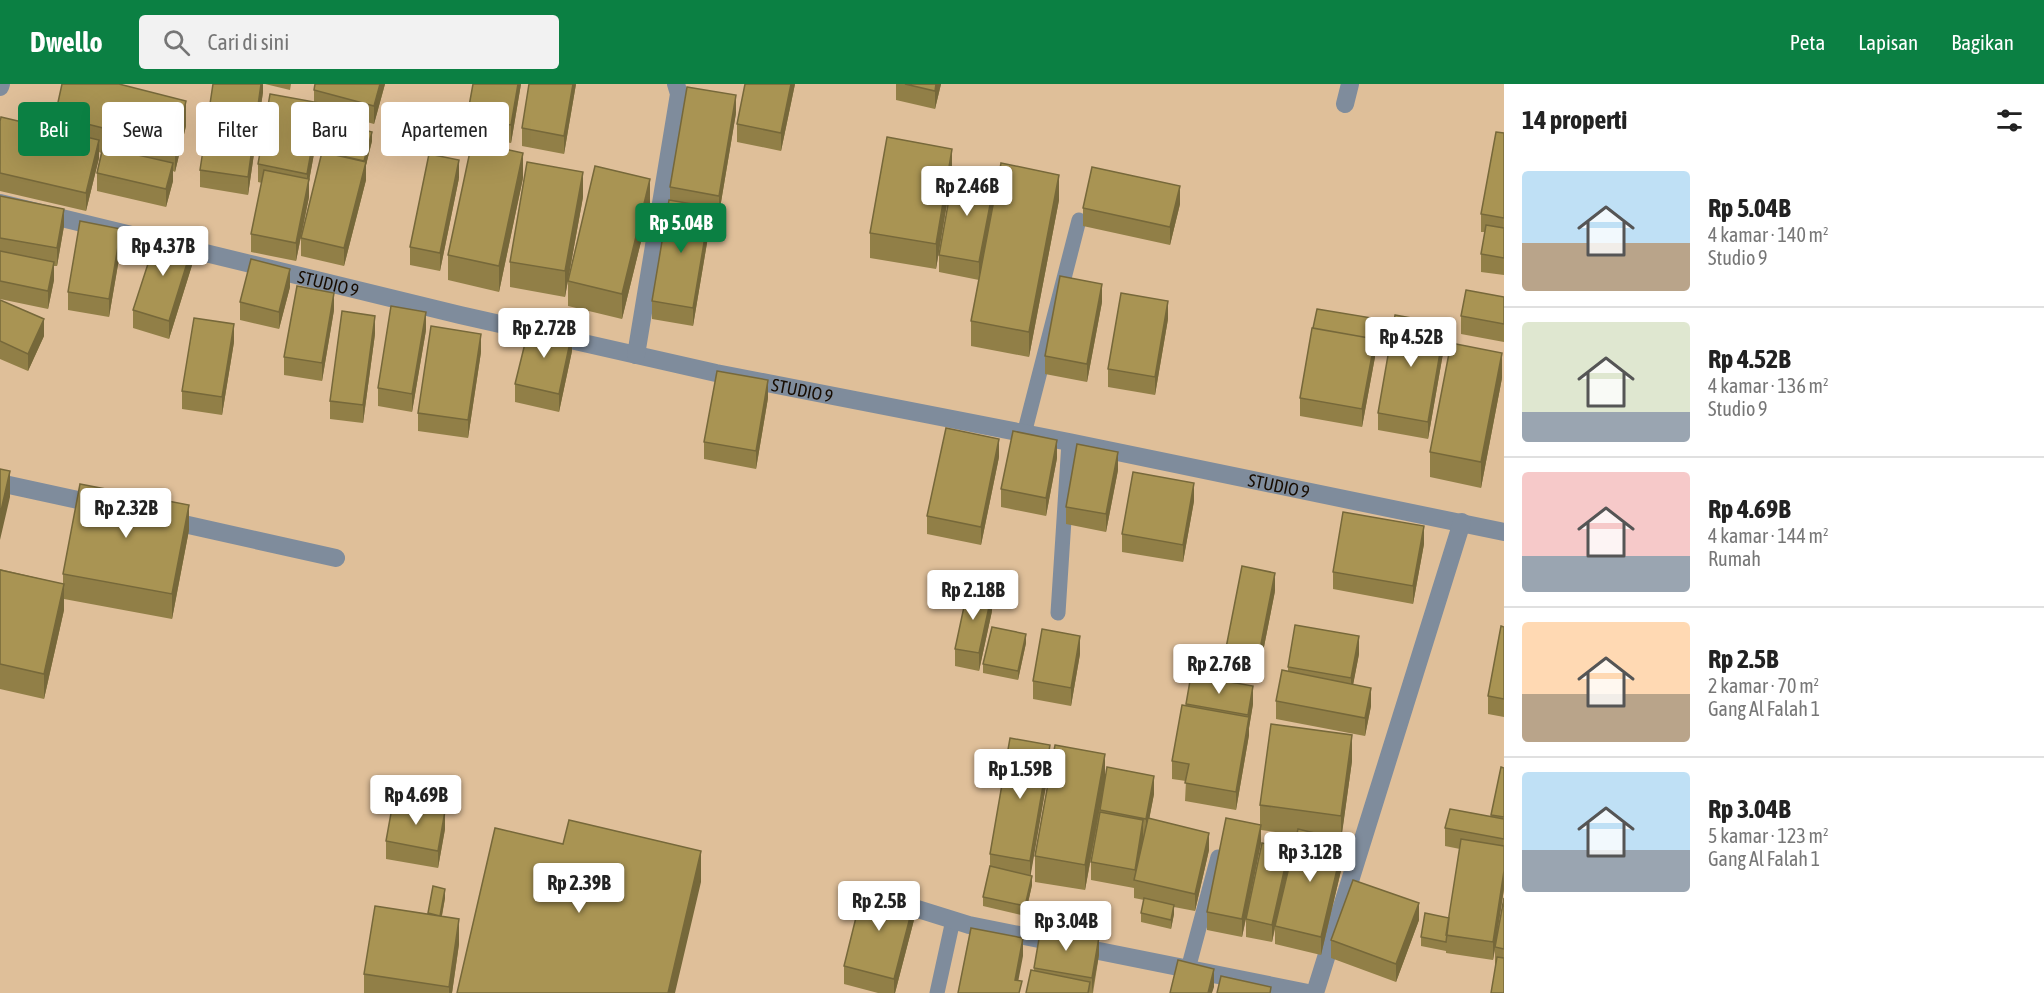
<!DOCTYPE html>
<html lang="id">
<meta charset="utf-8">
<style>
:root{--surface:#fff;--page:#f2f2f2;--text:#222;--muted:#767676;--line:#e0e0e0;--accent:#0b8043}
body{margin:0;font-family:"Asap Condensed",sans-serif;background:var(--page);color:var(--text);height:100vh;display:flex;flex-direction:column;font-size:22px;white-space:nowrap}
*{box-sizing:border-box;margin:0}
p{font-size:20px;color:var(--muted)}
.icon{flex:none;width:33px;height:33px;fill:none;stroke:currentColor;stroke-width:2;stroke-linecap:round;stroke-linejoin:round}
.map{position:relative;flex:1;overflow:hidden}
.drawer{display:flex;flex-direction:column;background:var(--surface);width:540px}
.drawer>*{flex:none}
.guide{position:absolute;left:18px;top:18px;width:570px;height:54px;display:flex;gap:12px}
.price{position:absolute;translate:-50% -51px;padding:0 14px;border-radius:6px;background:#fff;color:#222;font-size:20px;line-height:39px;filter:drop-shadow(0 2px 3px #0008)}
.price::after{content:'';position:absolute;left:50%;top:36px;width:18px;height:14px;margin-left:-9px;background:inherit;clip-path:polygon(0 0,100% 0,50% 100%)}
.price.selected{background:var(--accent);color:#fff}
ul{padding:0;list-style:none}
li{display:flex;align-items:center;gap:18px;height:150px;padding:0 18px}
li+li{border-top:2px solid var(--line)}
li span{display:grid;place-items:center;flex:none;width:168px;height:120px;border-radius:6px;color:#555}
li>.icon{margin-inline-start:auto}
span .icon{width:72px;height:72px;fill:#fffc;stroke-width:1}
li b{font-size:26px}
h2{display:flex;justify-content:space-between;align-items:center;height:72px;padding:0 18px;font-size:26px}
.chip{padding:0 21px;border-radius:6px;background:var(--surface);box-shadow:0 6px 24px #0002;font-size:21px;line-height:54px}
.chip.selected{background:var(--accent);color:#fff}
header{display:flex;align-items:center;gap:36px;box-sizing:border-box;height:84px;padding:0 30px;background:var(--accent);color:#fff}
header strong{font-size:28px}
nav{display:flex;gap:33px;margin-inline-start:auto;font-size:21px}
.search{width:420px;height:54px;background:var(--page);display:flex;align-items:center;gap:15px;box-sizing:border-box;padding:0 21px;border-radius:6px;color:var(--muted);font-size:22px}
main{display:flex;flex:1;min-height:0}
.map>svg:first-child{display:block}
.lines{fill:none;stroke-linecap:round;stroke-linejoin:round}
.lane{stroke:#7f8c9c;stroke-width:15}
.street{stroke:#7f8c9c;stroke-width:18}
.wall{fill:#917f47;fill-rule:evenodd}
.shaded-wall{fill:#76683a}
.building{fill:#a99453;stroke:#76683a;stroke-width:1.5}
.labels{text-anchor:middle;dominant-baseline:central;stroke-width:4.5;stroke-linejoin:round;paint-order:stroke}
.street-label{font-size:18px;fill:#170c01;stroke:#f3e3cf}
</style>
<header>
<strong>Dwello</strong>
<div class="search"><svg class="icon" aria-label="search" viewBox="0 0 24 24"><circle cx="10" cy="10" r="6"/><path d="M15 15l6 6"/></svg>Cari di sini</div>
<nav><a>Peta</a><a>Lapisan</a><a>Bagikan</a></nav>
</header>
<main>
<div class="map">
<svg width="1504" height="909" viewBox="0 0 1504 909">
<rect width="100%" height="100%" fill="#dfbf99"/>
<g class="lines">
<path class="lane" d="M1024 350 1079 136
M1058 529 1069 358
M1188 885 1218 773
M937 909 953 836"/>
<g class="street">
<path d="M0 3 1 0"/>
<path d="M1345 20 1350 0"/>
<path id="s1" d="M0 119 460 231 716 289 1069 358 1504 448"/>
<path d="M636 271 679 10 676 0"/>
<path d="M0 399 101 421"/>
<path d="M166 436 336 474"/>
<path d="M892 817 969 841 1308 909"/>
<path d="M1315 909 1462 438"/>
</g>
</g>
<path class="wall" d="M263 0V8L248 111 200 103V86Z
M265 0H291L290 6Z
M315 0H385L374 40 320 25V37L309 97V113L296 177 251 168V150L262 99 258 98V80L314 18V6Z
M521 0 511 59 467 51V33Z
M576 0 564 70 522 62V44Z
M795 0 781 67 737 58V40Z
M896 0H941L935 25 896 16Z
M736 29 719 130 710 128V141L693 242 652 235V217L670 117V103Z
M55 32 186 42 175 88 173 87V97L166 123 97 107V89L101 69 99 68V74L86 127 0 107V37L55 46Z
M1504 49V191L1481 188V170L1485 148H1481V130Z
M372 57 366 81V96L344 182 301 172V154L325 68Z
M952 90 936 185 870 174V149Z
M459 94 440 187 410 181V163Z
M523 94 499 208 448 196V171Z
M995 109 1059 116 1029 273 971 262V237L979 196 939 188V171Z
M0 112 64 142 57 182H54V196L48 225 0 215Z
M583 113 565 213 510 203V178Z
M1180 120 1170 161 1083 142V124Z
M650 121 622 235 568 222V197Z
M121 163 109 233 68 226V208Z
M193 178 169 255 133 244V226Z
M290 203 279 245 240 236V218Z
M1504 213V258L1461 250V232Z
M0 216 44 252 28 287 0 275Z
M1102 218 1087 298 1045 290V272Z
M334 226 322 297 284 291V273Z
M1168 235 1155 311 1108 303V285Z
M1372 244 1370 254 1375 273 1362 343 1300 332V314Z
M426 246 412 328 378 322V304Z
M375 250 363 339 330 335V317Z
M234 258 222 331 182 325V307Z
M1445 258 1428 355 1378 346V329Z
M572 267 559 328 515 318V300Z
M481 268 468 354 418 347V329Z
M1502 294 1481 404 1430 393V368Z
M768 314 756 385 704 375V358Z
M999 373 981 461 927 450V432Z
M1057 374 1046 432 1001 423V405Z
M1118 386 1106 448 1066 440V423Z
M1194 417 1183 478 1122 468V450Z
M189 446 172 535 64 515V526L44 615 0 605V485L63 500V490Z
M1424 460 1413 520 1333 505V488Z
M1275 507 1259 588 1239 584 1237 599 1253 620 1249 644V651L1236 726 1185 717 1186 697 1172 695V677L1186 620 1199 593 1226 577V564Z
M992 527 979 587 955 582V565Z
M1504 543V633L1488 630V612Z
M1026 559 1018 596 983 589V580Z
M1080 570 1071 622 1033 615V597Z
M1359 570 1353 600 1371 622 1365 652 1276 635V617L1288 587V583Z
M1352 677 1341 755 1344 774 1321 871 1275 860V845L1272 858 1246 853V835L1242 853 1207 846V828L1260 741V721ZM1261 746 1297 751 1284 805 1289 783 1246 835 1261 759Z
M1050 679 1030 792 1032 801 1025 832 983 822V813L990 782V770Z
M1501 683 1504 684V805L1497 851 1504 814V909L1496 881H1495V866L1493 876 1446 869V862V867L1421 862V853L1449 834 1460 765 1445 762V744L1491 732Z
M1105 694 1154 710 1149 735 1209 766 1195 827 1174 823V830L1171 845 1141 838V829L1144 816 1134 814V804L1091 796V778L1100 727 1085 806 1035 798V772Z
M445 745 438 784 386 775V757Z
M433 802 445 814 442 832 459 860 452 909H364V890L428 830Z
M915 832 895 909H878L844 900V882Z
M1419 836 1396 898 1331 874V856Z
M1099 871 1093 909H1026L1034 887V884Z"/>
<path class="shaded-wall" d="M261 0H263V8L248 111V93Z
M380 0H385L374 40V22Z
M518 0H521L511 59V41Z
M573 0H576L564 70V52Z
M791 0H795L781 67V49Z
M936 0H941L935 25V7Z
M736 11V29L719 130V112Z
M186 17V42L175 88V62Z
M320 19V37L309 97V113L296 177V159L307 105V90Z
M372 48V57L366 81V96L344 182V164L363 82Z
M99 56V74L86 127V109Z
M952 65V90L936 185V160Z
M523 69V94L499 208V182Z
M459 76V94L440 187V169Z
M173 79V97L166 123V105Z
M583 88V113L565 213V187Z
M1059 91V116L1029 273V248Z
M650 95V121L622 235V210Z
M995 95V113L979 196V178Z
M1180 102V120L1170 161V143Z
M710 123V141L693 242V224Z
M64 125V142L57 182V164Z
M121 145V163L109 233V215Z
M193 160V178L169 255V237Z
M54 178V196L48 225V207Z
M290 185V203L279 245V228Z
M1102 200V218L1087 298V280Z
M334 209V226L322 297V279Z
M1168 217V235L1155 311V293Z
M426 228V246L412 328V310Z
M375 232V250L363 339V321Z
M1372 234V244L1368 267V258Z
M44 235V252L28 287V270Z
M234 240V258L222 331V313Z
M1445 240V258L1428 355V338Z
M572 249V267L559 328V310Z
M481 250V268L468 354V336Z
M1375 255V273L1362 343V325Z
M1502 269V294L1481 404V378Z
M768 296V314L756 385V367Z
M999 355V373L981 461V443Z
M1057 356V374L1046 432V414Z
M1118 368V386L1106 448V430Z
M10 387V413L0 456V431Z
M1194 399V417L1183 478V461Z
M189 421V446L172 535V510Z
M1424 442V460L1413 520V502Z
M1275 489V507L1259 588V570Z
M64 500V526L44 615V590Z
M992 509V527L979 587V569Z
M1026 550V559L1018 596V587Z
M1080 552V570L1071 622V604Z
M1359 552V570L1351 612V594Z
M1239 579V589L1233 615V606Z
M1253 602V620L1249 644V651L1236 726V708L1248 637V631Z
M1371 604V622L1365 652V634Z
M1352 651V677L1341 757V732Z
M1050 661V679L1030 795V777Z
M1105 670V695L1085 806V781Z
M1154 692V710L1146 752V735Z
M445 727V745L438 784V767Z
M1143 736V754L1135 796V786Z
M1261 741V759L1242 853V835Z
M1209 749V766L1195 827V810Z
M1344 756V774L1321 871V853Z
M1289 765V783L1276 842H1275L1272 858V841Z
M701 767V798L675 909H668Z
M1504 787V805L1493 876V858Z
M1032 792V801L1025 832V822Z
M445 805V814L440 841V832Z
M915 814V832L895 909H894V895Z
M1419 819V836L1396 898V880Z
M1174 821V830L1171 845V836Z
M459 835V860L452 909H449V903Z
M1099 853V871L1092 909V894Z
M1023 854V872L1016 909 1015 896Z
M1214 885V903L1212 909H1208Z"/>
<path class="building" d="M62 0H119L186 17 175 62 55 32Z
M213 0H261L248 93 200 86Z
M315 0H380L374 22 314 6Z
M473 0H518L511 41 467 33Z
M529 0H573L564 52 522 44Z
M745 0H791L781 49 737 40Z
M905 0H936L935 7Z
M687 3 736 11 719 112 670 103Z
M270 10 320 19 307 90 258 80Z
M1 33 99 56 86 109 0 89V37Z
M333 38 372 48 364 77 325 68Z
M1496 48 1504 49V134L1481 130Z
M887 53 952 65 936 160 870 149Z
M472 58 523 69 499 182 448 171Z
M103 63 173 79 166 105 97 89Z
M322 68 366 78 344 164 301 154Z
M429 70 459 76 440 169 410 163Z
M527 78 583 88 565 187 510 178Z
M1001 79 1059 91 1029 248 971 237Z
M595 82 650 95 622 210 568 197Z
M1092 83 1180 102 1170 143 1083 124Z
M264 86 309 95 296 159 251 150Z
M954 87 995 95 979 178 939 171Z
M0 112 64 125 57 164 0 154Z
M669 116 710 123 693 224 652 217Z
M80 137 121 145 109 215 68 208Z
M1486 141 1504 144V174L1481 170Z
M158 149 193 160 169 237 133 226Z
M0 167 54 178 48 207 0 197Z
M251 175 290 185 279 228 240 218Z
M1060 192 1102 200 1087 280 1045 272Z
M297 202 334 209 322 279 284 273Z
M1466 206 1504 213V240L1461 232Z
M1121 209 1168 217 1155 293 1108 285Z
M0 216 44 235 28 270 0 257Z
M391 222 426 228 412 310 378 304Z
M1317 225 1372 234 1369 254 1313 244Z
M342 227 375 232 363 321 330 317Z
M1395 231 1445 240 1428 338 1378 329Z
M194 234 234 240 222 313 182 307Z
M530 239 572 249 559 310 515 300Z
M431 242 481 250 468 336 418 329Z
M1312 244 1375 255 1362 325 1300 314Z
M1451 259 1502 269 1481 378 1430 368Z
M717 287 768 296 756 367 704 358Z
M946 344 999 355 981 443 927 432Z
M1013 347 1057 356 1046 414 1001 405Z
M1077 360 1118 368 1106 430 1066 423Z
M0 385 10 387 0 431Z
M1133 388 1194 399 1183 461 1122 450Z
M80 400 189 421 172 510 63 490Z
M1343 428 1424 442 1413 502 1333 488Z
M1242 482 1275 489 1259 570 1226 564Z
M0 486 64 500 44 590 0 580Z
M968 504 992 509 979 569 955 565Z
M1295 541 1359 552 1351 594 1288 583Z
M1501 542 1504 543V615L1488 612Z
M992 543 1026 550 1018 587 983 580Z
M1042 545 1080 552 1071 604 1033 597Z
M1203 572 1239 579 1235 599 1199 593Z
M1282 586 1371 604 1365 634 1276 617Z
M1191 591 1253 602 1248 631 1186 620Z
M1182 621 1249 633 1236 708 1185 699 1189 680 1172 677Z
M1271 640 1352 651 1341 732 1260 721Z
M1010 654 1050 661 1030 777 990 770Z
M1055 661 1105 670 1085 781 1035 772Z
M1107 683 1154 692 1146 735 1100 726Z
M1501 683 1504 684V733L1491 731Z
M393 718 445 727 438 767 386 757Z
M1450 725 1504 735V755L1445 744Z
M1100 728 1143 736 1135 786 1091 778Z
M1148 734 1209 749 1195 810 1134 796Z
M1226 734 1261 741 1242 835 1207 828Z
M569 736 701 767 668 909H457L495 744 563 760Z
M1298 745 1344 756 1321 853 1275 842Z
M1461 755 1504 762V787L1493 858 1446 851Z
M1262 759 1289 765 1272 841 1246 835Z
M990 782 1032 792 1025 822 983 813Z
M1353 796 1419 819 1396 880 1331 856Z
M864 801 915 814 894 895 844 882Z
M433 802 445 805 440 832 428 829Z
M1144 814 1174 821 1171 836 1141 829Z
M1504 814V865L1495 863Z
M375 822 459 835 449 903 364 890Z
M1425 829 1449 834 1446 858 1421 853Z
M1041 843 1099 853 1092 894 1034 884Z
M971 844 1023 854 1015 896 1022 897 1019 909H958Z
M1497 873 1504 874V909H1491Z
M1178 876 1214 885 1208 909H1170Z
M1031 886 1090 898 1088 909H1026Z
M1221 892 1271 903 1270 909H1217Z"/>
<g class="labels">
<g class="street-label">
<text stroke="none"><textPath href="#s1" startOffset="338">STUDIO 9</textPath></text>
<text stroke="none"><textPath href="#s1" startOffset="824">STUDIO 9</textPath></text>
<text stroke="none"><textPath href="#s1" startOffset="1310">STUDIO 9</textPath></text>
</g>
</g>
</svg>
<b class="price" style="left:967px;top:133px">Rp 2.46B</b>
<b class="price selected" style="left:681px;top:170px">Rp 5.04B</b>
<b class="price" style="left:163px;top:193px">Rp 4.37B</b>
<b class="price" style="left:544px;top:275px">Rp 2.72B</b>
<b class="price" style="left:1411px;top:284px">Rp 4.52B</b>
<b class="price" style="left:126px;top:455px">Rp 2.32B</b>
<b class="price" style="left:973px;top:537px">Rp 2.18B</b>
<b class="price" style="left:1219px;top:611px">Rp 2.76B</b>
<b class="price" style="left:1020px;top:716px">Rp 1.59B</b>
<b class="price" style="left:416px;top:742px">Rp 4.69B</b>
<b class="price" style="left:1310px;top:799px">Rp 3.12B</b>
<b class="price" style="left:579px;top:830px">Rp 2.39B</b>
<b class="price" style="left:879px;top:848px">Rp 2.5B</b>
<b class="price" style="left:1066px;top:868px">Rp 3.04B</b>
<div class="guide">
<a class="chip selected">Beli</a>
<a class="chip">Sewa</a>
<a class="chip">Filter</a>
<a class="chip">Baru</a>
<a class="chip">Apartemen</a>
</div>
</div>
<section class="drawer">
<h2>14 properti<svg class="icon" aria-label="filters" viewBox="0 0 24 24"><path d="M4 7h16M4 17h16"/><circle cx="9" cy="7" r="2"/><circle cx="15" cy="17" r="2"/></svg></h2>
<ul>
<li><span style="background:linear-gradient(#bfe0f5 60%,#b9a48a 0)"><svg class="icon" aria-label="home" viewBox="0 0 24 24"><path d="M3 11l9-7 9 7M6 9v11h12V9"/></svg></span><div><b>Rp 5.04B</b><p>4 kamar · 140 m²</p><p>Studio 9</p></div></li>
<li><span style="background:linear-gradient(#dfe7d0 75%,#9aa5b1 0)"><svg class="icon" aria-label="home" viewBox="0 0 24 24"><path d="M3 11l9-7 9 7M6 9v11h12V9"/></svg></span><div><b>Rp 4.52B</b><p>4 kamar · 136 m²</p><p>Studio 9</p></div></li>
<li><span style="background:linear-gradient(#f6c9c9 70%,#9aa5b1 0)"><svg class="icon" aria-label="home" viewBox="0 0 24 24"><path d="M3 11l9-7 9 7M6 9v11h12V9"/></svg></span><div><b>Rp 4.69B</b><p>4 kamar · 144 m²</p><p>Rumah</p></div></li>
<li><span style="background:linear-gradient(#ffd9b3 60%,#b9a48a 0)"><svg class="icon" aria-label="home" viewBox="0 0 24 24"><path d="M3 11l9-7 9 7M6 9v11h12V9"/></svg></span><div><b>Rp 2.5B</b><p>2 kamar · 70 m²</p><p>Gang Al Falah 1</p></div></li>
<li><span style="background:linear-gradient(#bfe0f5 65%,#9aa5b1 0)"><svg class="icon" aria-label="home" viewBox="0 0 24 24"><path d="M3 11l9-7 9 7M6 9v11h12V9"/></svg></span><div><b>Rp 3.04B</b><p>5 kamar · 123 m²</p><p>Gang Al Falah 1</p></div></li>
</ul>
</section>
</main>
